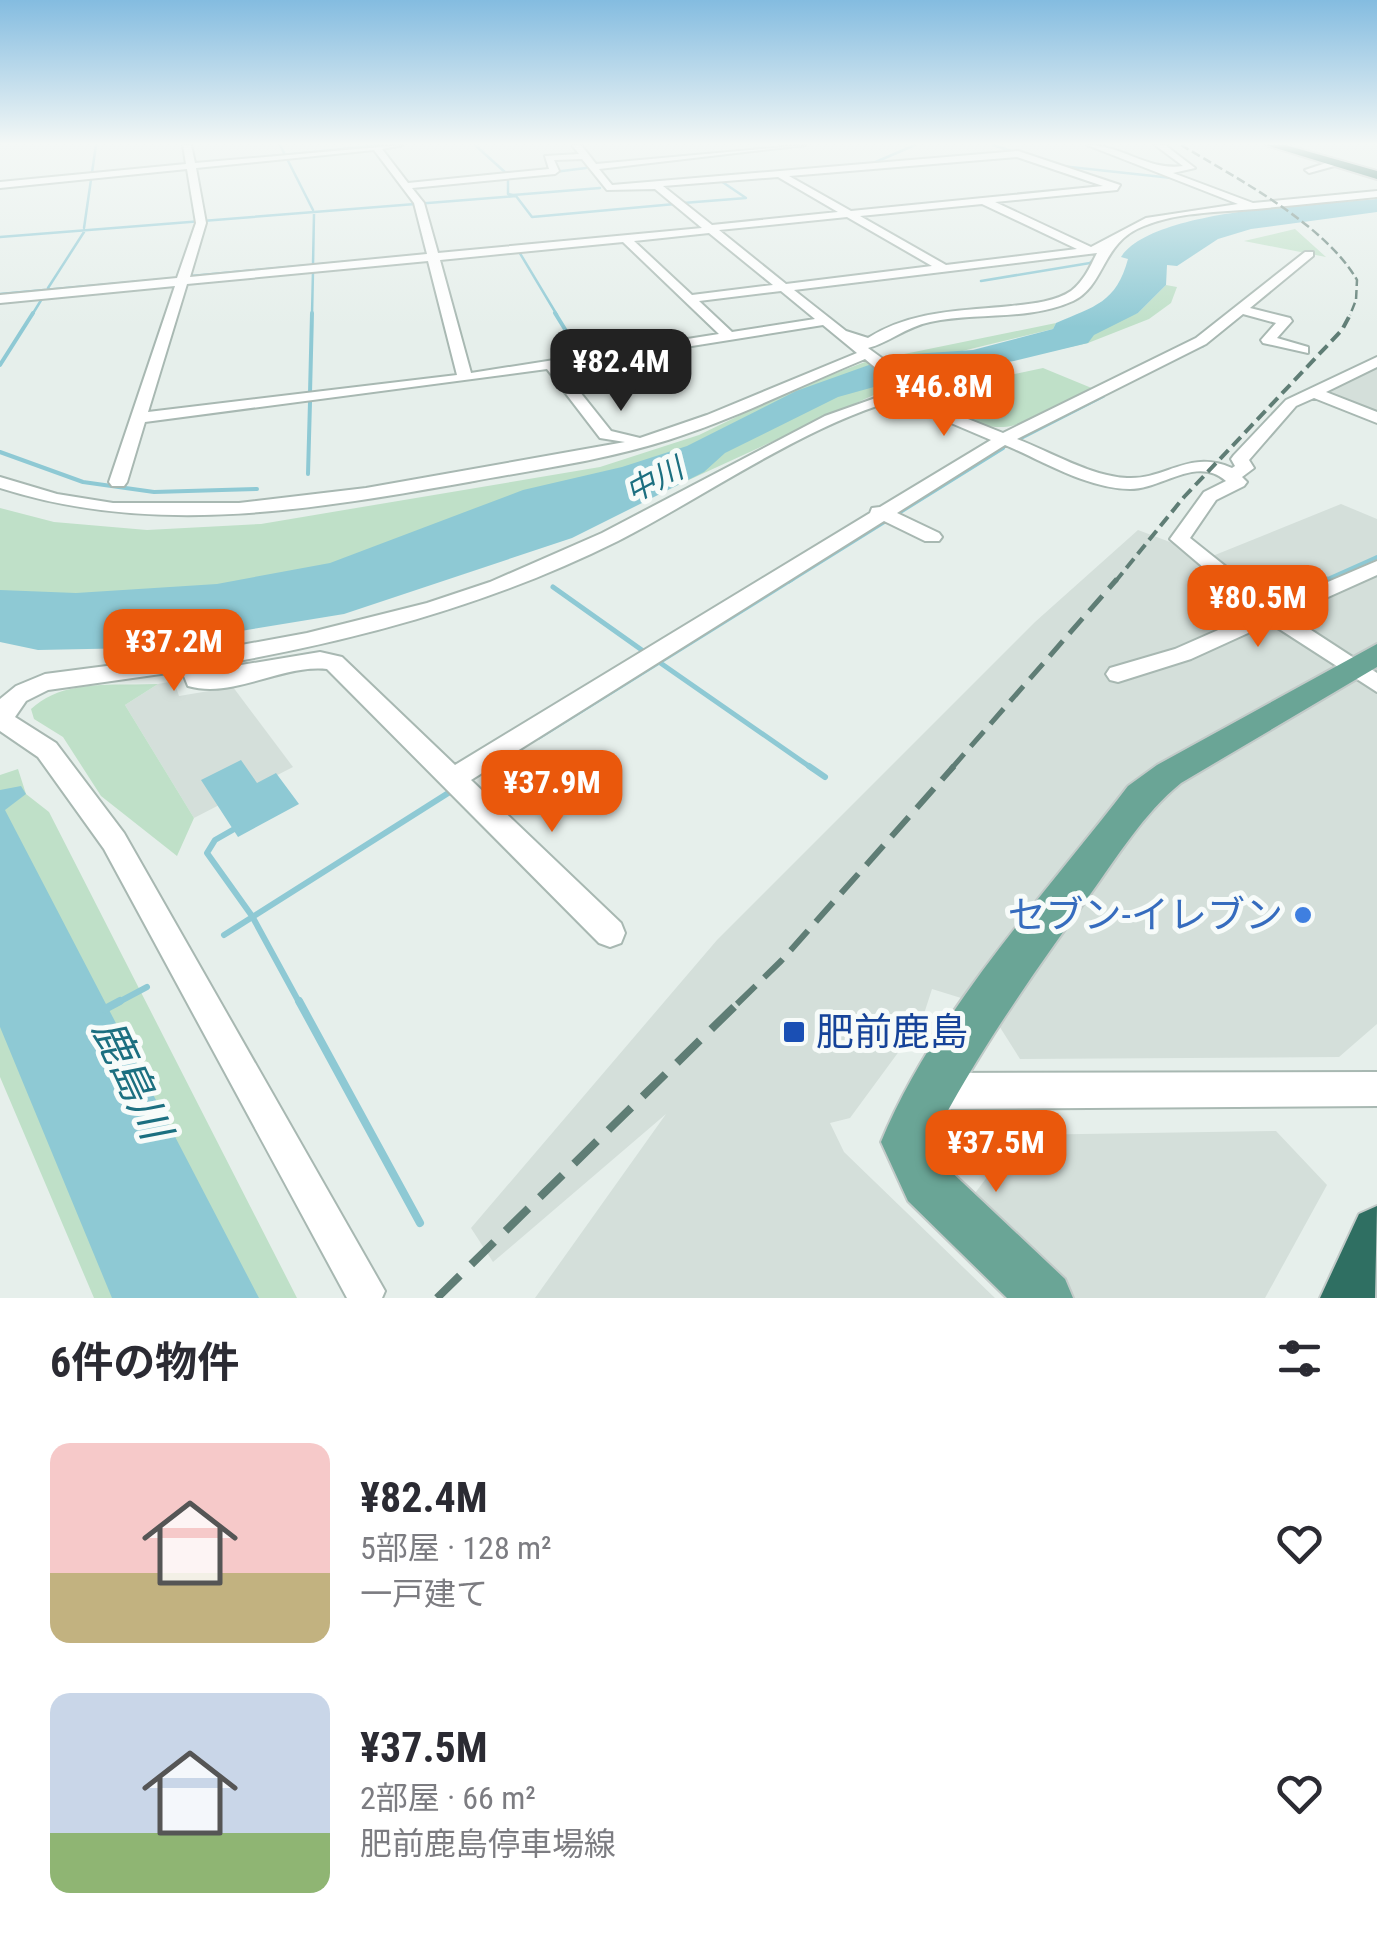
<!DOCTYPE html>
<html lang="ja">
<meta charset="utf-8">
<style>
:root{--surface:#fff;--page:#f2f2f3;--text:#2b2b33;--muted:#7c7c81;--accent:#ea580c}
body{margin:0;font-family:"Roboto Condensed","Noto Sans JP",sans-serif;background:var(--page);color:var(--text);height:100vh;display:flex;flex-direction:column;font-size:38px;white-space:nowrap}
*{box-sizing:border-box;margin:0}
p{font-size:32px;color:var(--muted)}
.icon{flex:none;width:55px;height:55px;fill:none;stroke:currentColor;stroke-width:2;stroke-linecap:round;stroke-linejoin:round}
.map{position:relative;height:1298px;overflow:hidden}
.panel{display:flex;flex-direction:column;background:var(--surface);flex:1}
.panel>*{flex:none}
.price{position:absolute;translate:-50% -85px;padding:0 22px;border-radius:20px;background:var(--accent);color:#fff;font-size:32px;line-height:65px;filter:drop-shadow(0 2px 5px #0008)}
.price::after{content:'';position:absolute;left:50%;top:60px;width:30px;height:22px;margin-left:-15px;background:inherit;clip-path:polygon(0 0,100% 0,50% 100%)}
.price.on{background:#222;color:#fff}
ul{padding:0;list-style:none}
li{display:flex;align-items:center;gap:30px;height:250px;padding:0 50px}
li span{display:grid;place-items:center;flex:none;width:280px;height:200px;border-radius:20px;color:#555}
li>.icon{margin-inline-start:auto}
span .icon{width:120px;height:120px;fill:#fffc;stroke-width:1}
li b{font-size:42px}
h2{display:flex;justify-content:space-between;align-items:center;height:120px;padding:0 50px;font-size:42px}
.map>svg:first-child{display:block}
.built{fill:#d4dfda}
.green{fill:#bfe0c8}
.water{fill:#8ec9d4}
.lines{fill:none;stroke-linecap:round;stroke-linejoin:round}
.stream-far4{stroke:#8ec9d4;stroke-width:2.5}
.stream-far3{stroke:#8ec9d4;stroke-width:4}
.stream-far2{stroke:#8ec9d4;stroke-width:5}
.stream-far1{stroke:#8ec9d4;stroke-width:6}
.stream{stroke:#8ec9d4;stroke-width:8}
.minor-casing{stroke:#a8b8b2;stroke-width:4}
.major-casing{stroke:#c2cac8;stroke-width:4}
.highway-casing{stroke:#c2cac8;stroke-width:4}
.minor{fill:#fff;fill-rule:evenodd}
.major{fill:#6aa596;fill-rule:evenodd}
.highway{fill:#2f6f62;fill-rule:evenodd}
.rail-far4{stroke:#5f7d75;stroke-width:2.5;stroke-dasharray:9 4;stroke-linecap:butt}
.rail-far3{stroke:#5f7d75;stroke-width:4;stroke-dasharray:12 6;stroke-linecap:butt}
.rail-far2{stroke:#5f7d75;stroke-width:5;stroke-dasharray:20 10;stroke-linecap:butt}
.rail-far1{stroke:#5f7d75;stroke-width:6;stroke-dasharray:26 12;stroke-linecap:butt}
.rail{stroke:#5f7d75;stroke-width:8;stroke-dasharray:32 16;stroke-linecap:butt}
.shop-dot{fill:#3f7fe0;stroke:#f7fbf9;stroke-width:4}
.transit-dot{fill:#1a4fb4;stroke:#f7fbf9;stroke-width:4}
.labels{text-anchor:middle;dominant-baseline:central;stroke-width:10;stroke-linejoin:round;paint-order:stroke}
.far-water-label{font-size:30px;font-style:italic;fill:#1c6f80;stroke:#f7fbf9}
.near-shop-label{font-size:38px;fill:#366cbe;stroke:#f7fbf9;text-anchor:end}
.near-transit-label{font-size:38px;fill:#164399;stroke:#f7fbf9;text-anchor:start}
.near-water-label{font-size:42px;font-style:italic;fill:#1c6f80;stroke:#f7fbf9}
</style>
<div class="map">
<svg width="1377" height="1298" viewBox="0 0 1377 1298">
<rect width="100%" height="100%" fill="#e6efeb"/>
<path class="built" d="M1377 366V420L1317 396Z
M1341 504 1377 519V1024L1339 1057 1020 1059 996 1021 974 1002 932 989 922 1020 850 1118 830 1123 844 1152 995 1298H535L666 1114 493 1262 471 1228 717 940 1035 622 1138 530 1210 557Z
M174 681 179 696 233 687 293 767 194 818 125 705 158 684Z
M1276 1131 1327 1185 1265 1298H1075L969 1201 1019 1135Z"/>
<path class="green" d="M1295 229 1326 257 1244 241Z
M1166 285 1177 287 1171 303 1149 319 1088 343 921 380 876 394 667 490 715 453 821 395 1138 313Z
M1056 323 1053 329 925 360 695 451 284 597 0 620V508L54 522 147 530 261 524 600 467 699 435 796 388 865 362Z
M1043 368 1094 389C1018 426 1000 450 925 393Z
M158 684 125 705 194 818 177 856 101 796 63 737 34 719 31 709C64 678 115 686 158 684Z
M18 769 26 794 49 812 297 1298H218L0 858V775Z
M0 940 151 1298H94L0 1077Z"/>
<path class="water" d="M1377 199V212L1251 229 1218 239 1177 266 1167 265 1166 285 1138 313 1094 335 1088 343 1014 361 917 375 838 397 725 453 704 472 572 538 344 614 137 648 38 650 0 642V590L76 593 217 584 330 563 523 490 622 467 687 446 796 391 897 355 973 350 1053 329 1056 323C1095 306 1116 303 1128 259L1121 257C1154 208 1319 205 1377 199Z
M241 760 257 783 276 773 299 804 238 837 201 780Z
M21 786 26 794 5 810 259 1298H112L0 1027V790Z"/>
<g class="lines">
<path class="stream-far4" d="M280 145 313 210
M475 145 507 174
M993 145 1017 153
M779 148 806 145
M254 158 381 145
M655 162 733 153
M871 164 915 145
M1061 166 1172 178
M782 171 826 168
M554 172 586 168
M508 177V194L513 195
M513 195 600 188
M683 203 746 198 718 179
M84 228 96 145
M0 237 516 196 532 217 675 204
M518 250 557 315
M313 265 314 214
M191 276 343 262
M981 281 1090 263 1096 257
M48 288 84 232
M0 294 177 278
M32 315 43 297
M312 315 313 271"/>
<path class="stream-far3" d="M555 313 571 339
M1202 346 1220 331
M0 365 33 313
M310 393 312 313
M1015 441 1103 396
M0 452 83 482 154 492 257 489
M308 474 310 402
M788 582 1003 448
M1321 582 1377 557"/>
<path class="stream-far2" d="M553 587 646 653
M1271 604 1327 579
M659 662 813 769
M539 737 792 579"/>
<path class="stream-far1" d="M809 766 825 777
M236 828 215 840 207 853 252 916 300 1004
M224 935 453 790
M115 1004 147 987"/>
<path class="stream" d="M299 1001 420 1223
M105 1009 120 1001"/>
<defs>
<path id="minor" d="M183 145H191L195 163 403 145 382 149 408 183 549 169 545 156 579 154 572 145H581L596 164 805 145 599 169 612 185 1018 151 1120 185 1117 190 995 202 1091 247 1146 218 1238 204 1087 145C1122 145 1148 171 1183 166L1155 145H1165L1195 168 1173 173 1253 203 1377 191V197C1337 201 1296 205 1256 209 1218 212 1179 212 1144 226 1101 242 1106 285 1073 301 1029 321 976 312 930 322 906 327 888 343 868 348L963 417 1003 433 1196 338 1305 252H1313V256L1250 308 1290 318 1292 321 1277 338 1308 347V353L1263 343 1261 340 1276 323 1243 314 1206 344 1017 439C1051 452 1090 476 1127 478 1167 480 1188 449 1232 468L1235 466 1231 459 1234 455 1286 400 1377 357V367L1326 392 1377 412V423L1314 398 1296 406 1249 460 1254 468 1242 477 1247 482 1244 486 1216 500 1190 538 1274 605 1377 561V575L1288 615 1377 673V692L1270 623 1191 659 1118 682 1110 680 1106 674 1110 668 1175 649 1257 613 1170 539 1204 492 1226 481C1197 455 1162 489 1130 489 1088 489 1043 461 1005 445L897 513 939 533 942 537 939 541H925L884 521 471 780 621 923 625 933 621 943 610 947 599 943 327 669C282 664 234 699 188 686L182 671 48 690 26 701 15 717 56 743 124 833 385 1291 382 1298H347L104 849 38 757 0 731V699L16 686 45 674 176 657 307 633 427 603 490 582 602 533 825 416 901 389 865 359C799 386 735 419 668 440 605 460 539 469 474 481 316 509 156 538 0 488V477L57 494 113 503H239L366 488 625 442 600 438 547 369 145 422 127 482 124 486H112L109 482 175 286 0 303V295L177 278 196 223 187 169 0 188V182L186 164ZM374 150 414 203 427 254 190 277 206 223 196 168ZM1017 157 1103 186 851 211 789 176ZM582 159 607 190 655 189 702 228 438 253 424 203 412 188 555 174 559 171 554 160ZM778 177 838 212 712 225 663 186ZM982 204 1077 249 946 265 860 216ZM847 217 932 266 786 284 719 230ZM709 233 773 285 692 295 634 241ZM623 242 719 334 471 373 440 260ZM1097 253C1090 267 1084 281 1071 291 1055 302 1030 304 1011 306 961 311 912 310 868 338L846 331 794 290ZM428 261 457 375 148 412 187 284ZM781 291 815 319 732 332 699 301ZM823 325 857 353 707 415 640 438 611 431 560 367ZM911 396 951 423 991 440 880 507 872 508 870 513 455 765 342 657 320 652 205 671 204 667C347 643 488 606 618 541 708 495 813 419 911 396Z
M1335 160 1338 165 1309 173 1305 170Z
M1377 1072V1106L931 1109 919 1103 913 1091 919 1079 931 1073Z"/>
<path id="major" d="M1377 644V667L1181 783C1143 814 1118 856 1089 896 1032 975 976 1055 931 1142L944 1165 1065 1279 1073 1298H1007L908 1201 881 1142C934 1013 1044 896 1128 786L1157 765Z"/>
<path id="highway" d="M1266 145H1285L1377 171V179Z
M1377 1206 1375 1298H1320L1359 1214Z"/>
</defs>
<use href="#minor" class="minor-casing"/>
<use href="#major" class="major-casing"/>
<use href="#highway" class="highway-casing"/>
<use href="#minor" class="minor"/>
<use href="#major" class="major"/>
<use href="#highway" class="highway"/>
<path class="rail-far4" d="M1181 145C1236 178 1325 224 1357 280L1356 300 1350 315"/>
<path class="rail-far3" d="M1115 582 1184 497 1342 330 1351 313"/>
<path class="rail-far2" d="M951 769 1117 579"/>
<path class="rail-far1" d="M737 1004 781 961 954 766"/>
<path class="rail" d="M437 1298 740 1001"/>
</g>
<linearGradient id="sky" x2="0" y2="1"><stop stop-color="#84bce0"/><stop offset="0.44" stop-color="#f4f8f6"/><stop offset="1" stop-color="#f4f8f6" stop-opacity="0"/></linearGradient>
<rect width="1377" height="327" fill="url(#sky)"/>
<circle class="shop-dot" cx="1303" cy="915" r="10"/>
<rect class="transit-dot" x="782" y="1020" width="24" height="24" rx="5"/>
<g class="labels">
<g class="far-water-label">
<text transform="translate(654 480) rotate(-28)">中川</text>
</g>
<g class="near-shop-label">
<text x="1283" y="915">セブン-イレブン</text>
</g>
<g class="near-transit-label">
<text x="816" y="1032">肥前鹿島</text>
</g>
<g class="near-water-label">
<text transform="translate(132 1079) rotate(65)">鹿島川</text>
</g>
</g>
</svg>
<b class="price on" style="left:621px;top:414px">¥82.4M</b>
<b class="price" style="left:944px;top:439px">¥46.8M</b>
<b class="price" style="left:1258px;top:650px">¥80.5M</b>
<b class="price" style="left:174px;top:694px">¥37.2M</b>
<b class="price" style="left:552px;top:835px">¥37.9M</b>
<b class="price" style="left:996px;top:1195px">¥37.5M</b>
</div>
<section class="panel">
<h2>6件の物件<svg class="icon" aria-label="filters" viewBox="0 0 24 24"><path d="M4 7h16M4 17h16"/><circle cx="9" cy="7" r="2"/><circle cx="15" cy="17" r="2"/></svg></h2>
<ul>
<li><span style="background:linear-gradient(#f6c9c9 65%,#c2b280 0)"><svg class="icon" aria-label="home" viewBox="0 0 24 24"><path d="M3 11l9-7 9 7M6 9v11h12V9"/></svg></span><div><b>¥82.4M</b><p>5部屋 · 128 m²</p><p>一戸建て</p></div><svg class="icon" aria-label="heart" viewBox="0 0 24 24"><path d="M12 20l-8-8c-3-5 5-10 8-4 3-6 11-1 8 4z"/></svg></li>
<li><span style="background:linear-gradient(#c9d6e8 70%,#8fb573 0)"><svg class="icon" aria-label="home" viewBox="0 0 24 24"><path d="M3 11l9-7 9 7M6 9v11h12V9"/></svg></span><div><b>¥37.5M</b><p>2部屋 · 66 m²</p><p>肥前鹿島停車場線</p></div><svg class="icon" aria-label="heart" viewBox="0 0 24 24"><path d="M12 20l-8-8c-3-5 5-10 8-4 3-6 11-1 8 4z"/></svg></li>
</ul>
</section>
